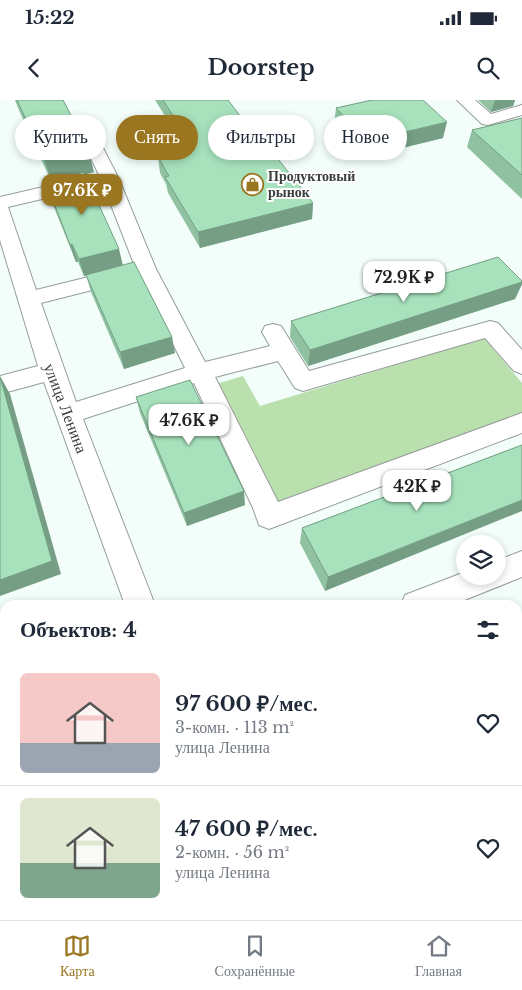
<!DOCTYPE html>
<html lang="ru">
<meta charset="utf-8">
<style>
:root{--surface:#fff;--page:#f2f2f3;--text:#1f2937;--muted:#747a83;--line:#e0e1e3;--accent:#9b7621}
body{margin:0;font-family:"Libre Baskerville",serif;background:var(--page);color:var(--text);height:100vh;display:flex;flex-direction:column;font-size:19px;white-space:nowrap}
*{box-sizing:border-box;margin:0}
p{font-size:16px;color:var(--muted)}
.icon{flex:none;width:28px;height:28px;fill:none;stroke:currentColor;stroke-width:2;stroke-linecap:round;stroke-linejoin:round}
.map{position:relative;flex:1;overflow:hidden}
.sheet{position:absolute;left:0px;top:500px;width:522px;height:320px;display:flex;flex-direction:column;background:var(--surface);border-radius:15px 15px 0 0;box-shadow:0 2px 8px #0003}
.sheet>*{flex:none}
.hud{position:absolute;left:15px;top:15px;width:492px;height:45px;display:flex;gap:10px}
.controls{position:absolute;left:456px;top:435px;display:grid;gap:10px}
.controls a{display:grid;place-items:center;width:50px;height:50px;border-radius:50%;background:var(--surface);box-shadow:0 2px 8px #0003;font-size:25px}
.price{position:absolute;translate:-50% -42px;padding:0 11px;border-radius:10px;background:#fff;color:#222;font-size:16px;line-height:32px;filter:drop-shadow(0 1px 2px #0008)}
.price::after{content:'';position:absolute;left:50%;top:30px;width:15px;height:11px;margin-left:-8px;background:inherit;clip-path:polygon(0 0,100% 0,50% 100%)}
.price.selected{background:var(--accent);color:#fff}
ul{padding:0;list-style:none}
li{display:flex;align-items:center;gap:15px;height:125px;padding:0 20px}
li+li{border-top:1px solid var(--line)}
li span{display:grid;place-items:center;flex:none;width:140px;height:100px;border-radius:8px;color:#555}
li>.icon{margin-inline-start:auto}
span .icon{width:60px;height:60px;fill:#fffc;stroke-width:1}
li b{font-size:21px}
h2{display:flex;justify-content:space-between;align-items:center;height:60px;padding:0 20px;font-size:21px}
.pill{padding:0 18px;border-radius:22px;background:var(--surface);box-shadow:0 2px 8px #0003;font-size:18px;line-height:45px}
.pill.selected{background:var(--accent);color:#fff}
.status{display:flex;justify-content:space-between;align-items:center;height:35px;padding:0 25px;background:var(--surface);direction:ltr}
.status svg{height:14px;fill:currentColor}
header{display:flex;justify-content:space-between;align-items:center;height:65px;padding:0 20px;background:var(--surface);font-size:22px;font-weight:800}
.tabs{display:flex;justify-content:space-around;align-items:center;height:70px;border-top:1px solid var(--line);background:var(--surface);font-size:14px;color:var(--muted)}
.tabs a{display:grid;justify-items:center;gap:2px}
.tabs .selected{color:var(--accent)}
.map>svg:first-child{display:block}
.green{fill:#bae0ad}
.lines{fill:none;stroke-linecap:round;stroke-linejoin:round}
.minor-casing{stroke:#949d9a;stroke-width:2}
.minor{fill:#fff;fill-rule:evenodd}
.wall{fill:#90c2a2}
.shaded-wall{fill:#759e84}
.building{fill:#a7e2bc;stroke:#759e84}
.labels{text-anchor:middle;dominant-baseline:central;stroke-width:4;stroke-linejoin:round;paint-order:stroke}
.far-poi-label{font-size:14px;font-weight:bold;fill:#3a3e3c;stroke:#fff;text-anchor:start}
.street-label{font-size:16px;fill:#3a3e3c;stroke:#fff}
</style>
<div class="status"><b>15:22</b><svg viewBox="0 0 49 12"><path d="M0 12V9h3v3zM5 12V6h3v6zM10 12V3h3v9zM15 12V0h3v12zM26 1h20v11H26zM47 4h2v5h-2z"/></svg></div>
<header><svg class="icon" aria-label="back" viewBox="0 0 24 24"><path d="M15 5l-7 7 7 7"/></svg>Doorstep<svg class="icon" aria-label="search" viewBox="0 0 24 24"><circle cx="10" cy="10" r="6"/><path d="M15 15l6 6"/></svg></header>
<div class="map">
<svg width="522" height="820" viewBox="0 0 522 820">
<rect width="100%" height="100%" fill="#f3fefa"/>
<path class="green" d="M484 238 522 283V321L267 408 209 286 243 276 260 306Z"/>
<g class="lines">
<defs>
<path id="minor" d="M457 0H475L491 14 522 5V15L488 25 482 24Z
M81 16 87 17 89 21 118 77 156 169 205 262 270 246 262 232 265 226 273 224 281 226 309 271 490 221 498 223 522 250V274L514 271 485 238 303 291 295 288 278 261 215 277 278 402 522 313V333L269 429 259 425 253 408 194 283 83 319 155 505H125L44 282 0 294V276L38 266 0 140V97L86 77 93 79 95 83 93 87 8 107 36 190 125 168 132 170 135 175 132 180 41 203 76 302 185 268 136 169 100 77 73 21 75 17Z
M522 451V477L452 505H401L405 495 465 472V476H498V460Z
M5 652V686L0 688V654Z
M235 815H273L275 820H237Z"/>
</defs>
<use href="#minor" class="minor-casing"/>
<use href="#minor" class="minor"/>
</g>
<path class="wall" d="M15 0H63L94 72 85 74 123 165 172 237 175 253 124 269 91 192 86 175 84 176 78 162H76L51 100 46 82 51 81 18 8Z
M155 0H228L244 21 313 103 312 119 200 148 168 93 166 84 160 73 158 57 166 56 165 54 163 38 177 35Z
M478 0H515L513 6 491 12Z
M336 8 443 38 365 57 334 24Z
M522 18V99L467 47 472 30Z
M522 181V184L515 199 308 266 290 237 291 221Z
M136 297 245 405 187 426 140 313Z
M522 345 325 491 300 443 302 428Z
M401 815H413L415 820H393Z"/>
<path class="shaded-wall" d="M495 0H515L513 6 491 12Z
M447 22 443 38 365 57 367 41Z
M88 48 94 72 52 83 44 59Z
M313 103 312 119 200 148 198 132Z
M72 144 78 162H76L70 145Z
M119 149 123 166 84 176 79 159Z
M522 182V184L515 199 308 266 310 250Z
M172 237 175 253 124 269 120 252Z
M0 276 10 294 61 474 0 496Z
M244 391 245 405 187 426 184 413Z
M522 400V411L325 491 328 477Z
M5 599V613L0 615V601Z"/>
<path class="building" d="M17 0H63L88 48 44 59Z
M163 0H228L244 21 247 20 313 103 198 132 165 77 169 76 158 57 173 54 163 38 185 34Z
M372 0H423L447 22 367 41 336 8Z
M522 18V75L472 30Z
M84 72 119 149 79 159 72 144 70 145 46 82Z
M498 157 522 181V182L310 250 291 221Z
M134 162 172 237 120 252 86 175Z
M0 277 52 461 0 480Z
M190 280 244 391 184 413 136 297Z
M522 345V400L328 477 302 428Z
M5 532V599L0 601V534Z
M5 727V815H117L107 820H0V729Z
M410 815H413L415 820H402Z"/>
<defs>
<symbol id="shop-ring" viewBox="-11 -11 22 22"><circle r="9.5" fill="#fff" stroke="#9b7621" stroke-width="1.5"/><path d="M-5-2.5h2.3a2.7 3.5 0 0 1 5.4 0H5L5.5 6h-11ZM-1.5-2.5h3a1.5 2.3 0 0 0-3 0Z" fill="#9b7621"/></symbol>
</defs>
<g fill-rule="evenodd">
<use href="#shop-ring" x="240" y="72" width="25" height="25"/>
</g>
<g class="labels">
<g class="far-poi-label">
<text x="268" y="76">Продуктовый<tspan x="268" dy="16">рынок</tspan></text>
</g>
<g class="street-label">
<text transform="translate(66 308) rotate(69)">улица Ленина</text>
</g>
</g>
</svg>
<div class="controls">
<a><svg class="icon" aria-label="layers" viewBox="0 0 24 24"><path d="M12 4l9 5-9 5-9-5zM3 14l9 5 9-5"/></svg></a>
</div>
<b class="price selected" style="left:82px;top:116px">97.6K ₽</b>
<b class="price" style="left:404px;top:203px">72.9K ₽</b>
<b class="price" style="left:189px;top:346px">47.6K ₽</b>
<b class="price" style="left:417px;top:412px">42K ₽</b>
<div class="hud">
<a class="pill">Купить</a>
<a class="pill selected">Снять</a>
<a class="pill">Фильтры</a>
<a class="pill">Новое</a>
</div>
<section class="sheet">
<h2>Объектов: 4<svg class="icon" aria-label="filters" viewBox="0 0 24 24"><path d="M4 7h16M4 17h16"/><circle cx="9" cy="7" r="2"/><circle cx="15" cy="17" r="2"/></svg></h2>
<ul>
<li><span style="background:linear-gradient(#f6c9c9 70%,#9aa5b1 0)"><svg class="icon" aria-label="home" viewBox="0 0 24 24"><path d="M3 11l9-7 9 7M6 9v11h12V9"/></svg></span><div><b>97 600 ₽/мес.</b><p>3-комн. · 113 m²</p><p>улица Ленина</p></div><svg class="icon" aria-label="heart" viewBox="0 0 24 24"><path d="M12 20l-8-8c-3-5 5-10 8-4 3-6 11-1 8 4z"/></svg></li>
<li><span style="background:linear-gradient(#dfe7d0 65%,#7fa58c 0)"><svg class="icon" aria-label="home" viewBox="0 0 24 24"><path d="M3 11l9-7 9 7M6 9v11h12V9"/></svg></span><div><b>47 600 ₽/мес.</b><p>2-комн. · 56 m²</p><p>улица Ленина</p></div><svg class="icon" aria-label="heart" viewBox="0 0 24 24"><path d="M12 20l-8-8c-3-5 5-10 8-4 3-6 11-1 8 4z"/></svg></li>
</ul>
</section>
</div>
<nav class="tabs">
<a class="selected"><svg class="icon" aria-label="map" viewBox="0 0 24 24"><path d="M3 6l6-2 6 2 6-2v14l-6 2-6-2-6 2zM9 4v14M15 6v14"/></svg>Карта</a>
<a><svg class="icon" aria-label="saved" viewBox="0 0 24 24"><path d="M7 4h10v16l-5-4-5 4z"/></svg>Сохранённые</a>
<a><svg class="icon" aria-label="home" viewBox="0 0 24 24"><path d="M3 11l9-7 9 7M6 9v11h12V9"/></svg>Главная</a>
</nav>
